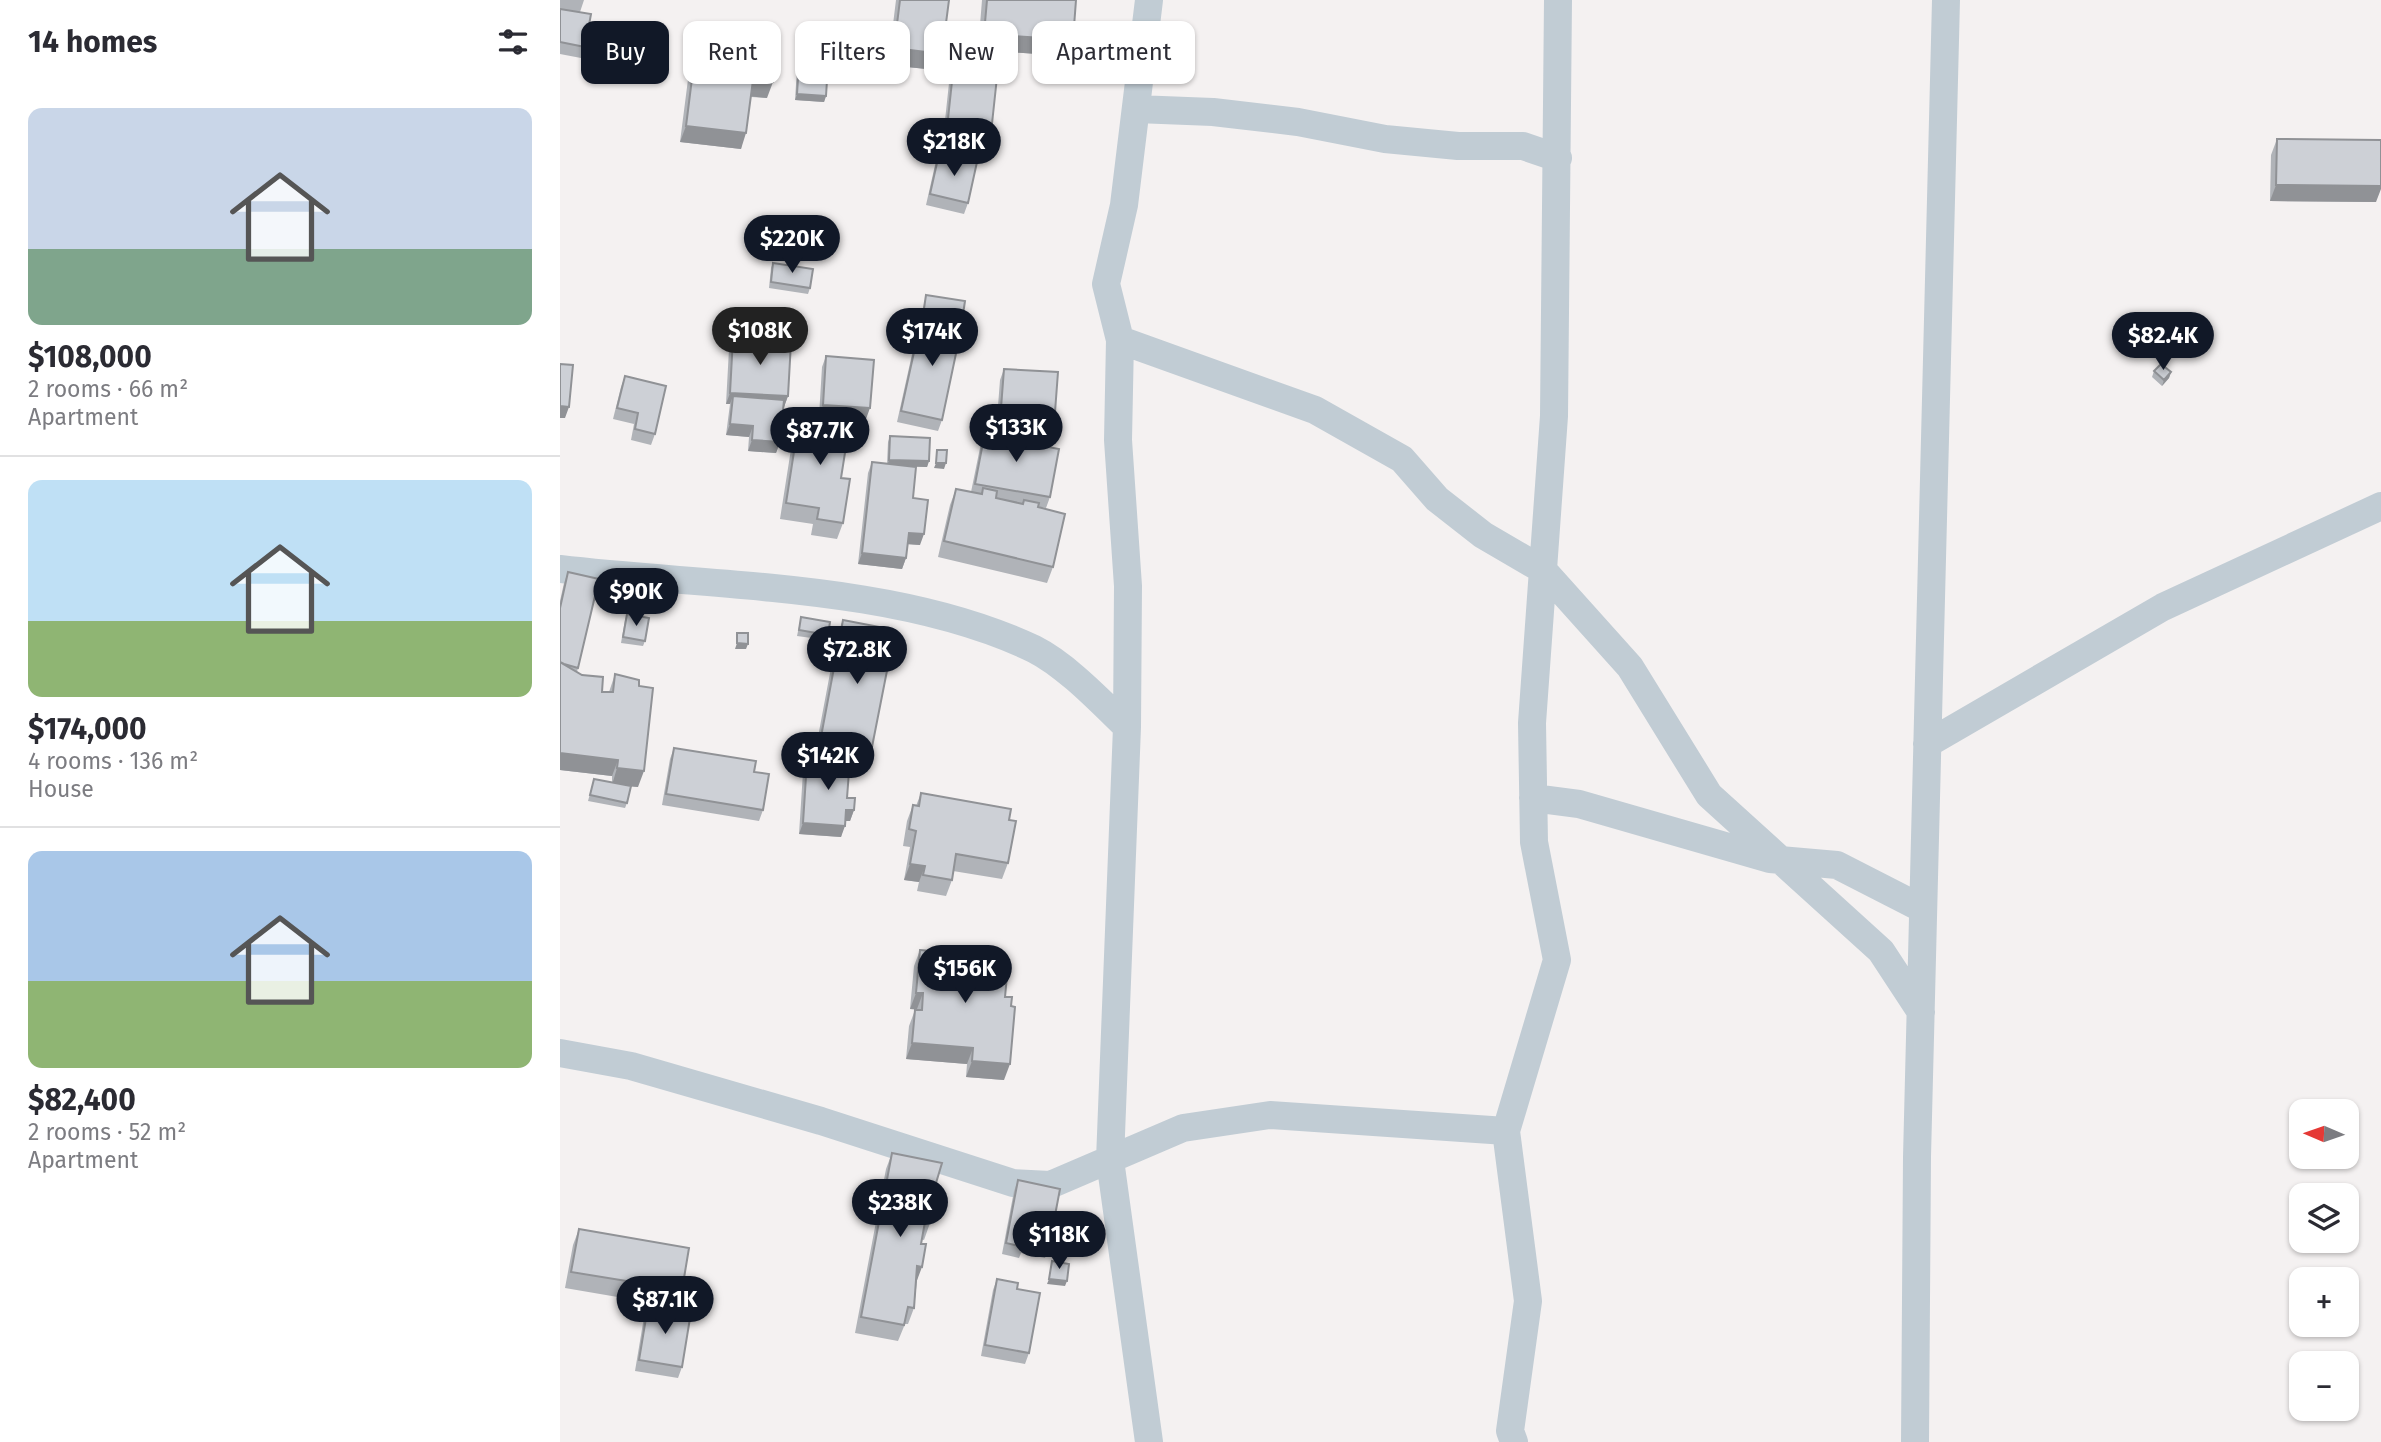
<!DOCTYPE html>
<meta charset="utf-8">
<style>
:root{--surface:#fff;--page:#f7f7f7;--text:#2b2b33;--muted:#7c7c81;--line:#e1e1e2;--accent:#111827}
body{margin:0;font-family:"Fira Sans",sans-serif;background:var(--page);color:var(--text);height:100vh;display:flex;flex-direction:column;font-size:26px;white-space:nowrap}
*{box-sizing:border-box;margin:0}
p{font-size:23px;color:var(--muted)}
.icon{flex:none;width:38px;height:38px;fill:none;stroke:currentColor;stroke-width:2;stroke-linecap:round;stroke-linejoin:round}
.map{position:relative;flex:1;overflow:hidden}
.side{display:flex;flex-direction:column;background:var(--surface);width:560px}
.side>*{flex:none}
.banner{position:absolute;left:21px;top:21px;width:665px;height:63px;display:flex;gap:14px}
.needle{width:46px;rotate:272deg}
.buttons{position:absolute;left:1729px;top:1099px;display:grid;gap:14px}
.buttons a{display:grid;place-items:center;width:70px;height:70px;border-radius:14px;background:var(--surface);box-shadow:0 2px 5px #0004;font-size:35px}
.price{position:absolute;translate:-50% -60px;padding:0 16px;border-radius:24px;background:var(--accent);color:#fff;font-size:23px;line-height:46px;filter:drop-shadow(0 2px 4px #0008)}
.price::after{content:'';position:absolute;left:50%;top:42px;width:21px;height:16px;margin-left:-10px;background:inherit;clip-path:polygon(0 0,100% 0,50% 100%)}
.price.selected{background:#222;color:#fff}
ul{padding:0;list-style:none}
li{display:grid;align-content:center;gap:14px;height:371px;padding:0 28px}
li+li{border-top:2px solid var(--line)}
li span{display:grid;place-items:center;height:217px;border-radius:14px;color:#555}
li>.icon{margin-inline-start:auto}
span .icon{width:126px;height:126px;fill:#fffc;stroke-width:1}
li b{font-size:30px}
h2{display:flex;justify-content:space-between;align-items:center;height:84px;padding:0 28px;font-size:30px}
.chip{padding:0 24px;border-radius:14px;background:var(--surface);box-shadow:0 2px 5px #0004;font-size:24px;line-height:63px}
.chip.selected{background:var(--accent);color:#fff}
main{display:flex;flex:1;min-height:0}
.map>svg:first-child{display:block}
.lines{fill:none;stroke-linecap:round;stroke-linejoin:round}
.minor{stroke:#c1ccd4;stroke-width:28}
.wall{fill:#b0b3b8}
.shaded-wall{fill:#909296}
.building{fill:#cdd0d6;stroke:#909296;stroke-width:2}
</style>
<main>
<section class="side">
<h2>14 homes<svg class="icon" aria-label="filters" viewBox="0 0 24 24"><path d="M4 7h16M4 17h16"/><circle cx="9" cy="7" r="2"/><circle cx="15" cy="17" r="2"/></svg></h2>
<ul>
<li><span style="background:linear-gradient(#c9d6e8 65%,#7fa58c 0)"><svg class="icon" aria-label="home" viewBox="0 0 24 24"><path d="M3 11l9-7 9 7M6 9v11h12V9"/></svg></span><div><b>$108,000</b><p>2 rooms · 66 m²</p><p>Apartment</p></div></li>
<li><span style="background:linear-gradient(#bfe0f5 65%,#8fb573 0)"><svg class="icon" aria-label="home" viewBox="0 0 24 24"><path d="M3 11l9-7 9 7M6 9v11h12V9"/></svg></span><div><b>$174,000</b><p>4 rooms · 136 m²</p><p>House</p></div></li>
<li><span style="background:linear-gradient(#a9c7e8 60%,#8fb573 0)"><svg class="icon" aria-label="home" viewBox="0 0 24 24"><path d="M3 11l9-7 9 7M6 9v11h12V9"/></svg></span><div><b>$82,400</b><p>2 rooms · 52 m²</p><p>Apartment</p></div></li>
</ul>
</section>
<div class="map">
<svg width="1821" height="1442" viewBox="0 0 1821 1442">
<rect width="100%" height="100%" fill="#f4f1f1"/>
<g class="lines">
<path class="minor" d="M576 109 653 112 738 122 825 139 898 146H963L998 158
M560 340 755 410 842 459 877 499 923 535 983 570 1070 667 1149 795 1321 951 1361 1012
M0 569C150 587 336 583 474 649 506 665 541 702 567 727
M1367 744 1603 607 1821 506
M973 798 1019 804 1210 859 1277 865 1363 909
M0 1053 71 1066 261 1121 453 1183 490 1185 623 1128 710 1115 946 1131
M589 1442 550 1160 567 727 568 586 558 440 560 340 546 284 564 205 589 0
M954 1442 950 1431 968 1301 946 1131 997 960 974 842 972 723 994 416 998 0
M1355 1442 1357 1157 1386 0"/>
</g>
<path class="wall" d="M0 0H24L20 12 25 47 21 58 0 54Z
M336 0H389L382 54 376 70 328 65Z
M422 0H516L513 40 507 56 418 50Z
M138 31 207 98 191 97 181 149 120 142 132 48Z
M239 63 266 96 264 102 235 100 237 68Z
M393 72 431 133 427 144 383 139 389 83Z
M1717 139 1816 202 1710 201 1711 155Z
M379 154 408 203 404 214 366 205 375 165Z
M213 263 250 288 248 294 209 288 211 268Z
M366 295 402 321 382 420 378 431 337 422 358 327 362 316Z
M173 338 228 396 224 407 220 442 216 453 188 451 189 437 166 435 170 404H166L169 349Z
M266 356 306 419 259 416 262 367Z
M444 369 495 412 491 423 437 419 440 380Z
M1594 371 1611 372 1609 378 1602 386 1592 377Z
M65 376 95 434 91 445 71 440 74 424 53 419 61 387Z
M240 413 281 478 283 523 277 539 251 535 253 524 220 519 234 430Z
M426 427 467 443 490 497 486 508 478 507 493 567 487 583 378 557 390 505 396 489 411 492 422 438Z
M330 436 369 461 367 467 349 466 360 545 348 544 346 558 342 569 298 564 308 473 312 462 327 464 328 442Z
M8 572 18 668 17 672 42 692H49L55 674 78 787 70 786 67 803 65 808 28 801 34 779 52 783V776L0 770V601L4 583Z
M67 614 85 641 83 646 61 643 65 620Z
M241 617 268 635 266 640 237 636Z
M283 620 311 752 305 768 290 765 287 798 294 810 290 821H285L281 837 239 834 243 772 247 761 263 762 264 760 254 758 277 636Z
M114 748 194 772 203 810 199 821 102 805 110 759Z
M361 793 449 820 448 863 442 879 393 871 392 880 386 896 357 891 359 882 344 880 350 847 343 846 347 821 353 805 356 806Z
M360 950 437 964 445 997 444 1080 406 1077 407 1064 346 1059 349 1026 355 1010H357L350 1009 354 966Z
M332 1153 370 1203V1223L364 1240 361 1239V1244L354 1308 348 1324H345L338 1341 295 1333 326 1169Z
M458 1180 489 1247 485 1258 461 1253 459 1258 442 1254 454 1191Z
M19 1229 122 1290 116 1307 5 1288 13 1245Z
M437 1279 457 1289 469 1353 465 1364 421 1356 433 1290Z
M88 1306 122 1367 118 1378 75 1371 84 1317Z"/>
<path class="shaded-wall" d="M424 34 513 40 507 56 418 50Z
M334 48 382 54 376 70 328 65Z
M193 80 213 82 207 98 187 96Z
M237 94 266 96 264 102 235 100Z
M126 126 186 133 181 149 120 142Z
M387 128 431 133 427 144 383 139Z
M1716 185 1821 186V189L1816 202 1710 201Z
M363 315 402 321 400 326 361 321Z
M1611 372 1609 378 1602 386 1604 380Z
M170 393 228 396 224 407 173 396 170 404H166Z
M263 405 310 408 306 419 259 416Z
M0 406 9 407 5 418H0Z
M441 408 495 412 491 423 437 419Z
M170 424 193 426 189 437 166 435Z
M192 440 220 442 216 453 188 451Z
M329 460 369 461 367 467 327 466Z
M376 463H386L384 469 374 468Z
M349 533 364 534 360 545 345 544Z
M302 553 346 558 342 569 298 564Z
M177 643 188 644 186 649H175Z
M0 753 58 760 52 776 0 770Z
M57 768 84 771 78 787 52 785Z
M286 810H294L290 821H282Z
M243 823 285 826 281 837 239 834Z
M350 864 365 866 359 882 344 880Z
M356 993H363L357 1009H350Z
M352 1043 413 1048 407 1064 346 1059Z
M412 1061 450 1064 444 1080 406 1077Z
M357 1266 362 1267 356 1283Z
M489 1279 507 1281 505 1286 487 1284Z"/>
<path class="building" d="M340 0H389L382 54 334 48Z
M427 0H516L513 40 424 34Z
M0 9 31 14 25 47 0 42Z
M138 31 218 42 213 82 193 80 186 133 126 126Z
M239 63 268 65 266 96 237 94Z
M393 72 437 77 431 133 387 128Z
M1717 139 1821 140V186L1716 185Z
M379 154 417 162 408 203 370 194Z
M213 263 253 269 250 288 211 282Z
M366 295 405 301 402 321 363 315Z
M362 316 402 325 382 420 341 411Z
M173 338 231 342 228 396 170 393Z
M266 356 314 360 310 408 263 405Z
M0 364 13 365 9 407 0 406Z
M1601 364 1611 372 1604 380 1594 371Z
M444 369 498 372 495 412 441 408Z
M65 376 106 386 95 434 75 429 78 413 57 408Z
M173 396 224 400 220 442 192 440 193 426 170 424Z
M240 413 290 421 281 478 290 479 283 523 257 519 259 508 226 503Z
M426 427 468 435 467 443 499 449 490 497 415 484Z
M330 436 370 438 369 461 329 460Z
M377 450H387L386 463H376Z
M312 462 356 467 353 498 368 500 364 534 349 533 346 558 302 553Z
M423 488 437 491 436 498 463 504 464 500 479 503 478 507 505 514 493 567 384 541 396 489 422 494Z
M8 572 39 579 18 668 4 664 0 662V608Z
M67 614 89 618 85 641 63 637Z
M241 617 270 622 268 635 239 630Z
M283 620 335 630 311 752 260 742Z
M177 633H188V644L177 643Z
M0 662 22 675 43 677 42 692H53L55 674 79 680V686L93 688 84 771 57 768 58 760 0 753Z
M114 748 196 761 194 772 209 774 203 810 106 794Z
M265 756 290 758 287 798H295L294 810H286L285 826 243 823 247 761 264 762Z
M34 779 71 786 67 803 30 795Z
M361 793 451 809 449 820 456 821 448 863 396 854 392 880 363 875 365 866 350 864 356 831 349 829 353 805 359 806Z
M360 950 438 957 437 964 448 965 445 997H452L451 1006 455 1007 450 1064 412 1061 413 1048 352 1043 355 1010H362L363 993H356Z
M332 1153 382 1163 370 1203H374L370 1223 365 1222 361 1244H366L362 1267 357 1266 354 1308 348 1307 344 1325 301 1317Z
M458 1180 500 1189 489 1247 465 1242 463 1247 446 1243Z
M19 1229 129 1248 122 1290 11 1272Z
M492 1261 509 1264 507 1281 489 1279Z
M437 1279 458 1283 457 1289 480 1293 469 1353 425 1345Z
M88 1306 131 1312 122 1367 79 1360Z"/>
</svg>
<div class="buttons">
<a><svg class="needle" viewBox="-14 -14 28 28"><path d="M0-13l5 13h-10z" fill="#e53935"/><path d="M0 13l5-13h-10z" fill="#7c7c81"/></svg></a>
<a><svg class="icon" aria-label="layers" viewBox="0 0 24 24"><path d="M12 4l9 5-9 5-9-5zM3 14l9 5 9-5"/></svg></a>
<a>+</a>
<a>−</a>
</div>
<b class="price" style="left:394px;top:178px">$218K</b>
<b class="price" style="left:232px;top:275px">$220K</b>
<b class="price selected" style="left:200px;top:367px">$108K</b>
<b class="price" style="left:372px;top:368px">$174K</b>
<b class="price" style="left:1603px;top:372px">$82.4K</b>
<b class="price" style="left:456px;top:464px">$133K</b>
<b class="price" style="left:260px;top:467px">$87.7K</b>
<b class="price" style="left:76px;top:628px">$90K</b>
<b class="price" style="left:297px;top:686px">$72.8K</b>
<b class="price" style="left:268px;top:792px">$142K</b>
<b class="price" style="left:405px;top:1005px">$156K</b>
<b class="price" style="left:340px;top:1239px">$238K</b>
<b class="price" style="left:499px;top:1271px">$118K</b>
<b class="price" style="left:105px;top:1336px">$87.1K</b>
<div class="banner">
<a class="chip selected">Buy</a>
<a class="chip">Rent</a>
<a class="chip">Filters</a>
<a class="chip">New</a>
<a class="chip">Apartment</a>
</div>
</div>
</main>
